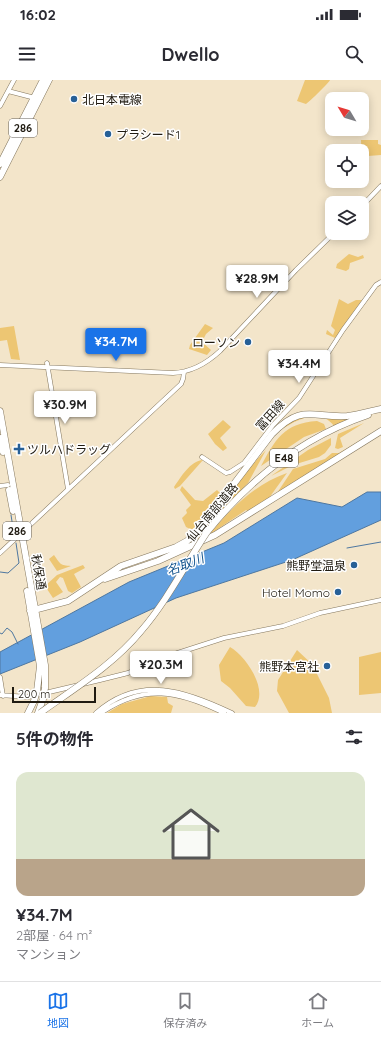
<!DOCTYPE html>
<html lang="ja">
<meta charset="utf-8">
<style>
:root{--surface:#fff;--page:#f2f2f3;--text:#2b2b33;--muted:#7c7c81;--line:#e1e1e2;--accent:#1a73e8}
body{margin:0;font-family:Quicksand,"Noto Sans JP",sans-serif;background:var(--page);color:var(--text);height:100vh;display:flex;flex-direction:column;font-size:15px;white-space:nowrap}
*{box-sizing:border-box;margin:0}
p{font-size:13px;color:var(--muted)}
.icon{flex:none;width:22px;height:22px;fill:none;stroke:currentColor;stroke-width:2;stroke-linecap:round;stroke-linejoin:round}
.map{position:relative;height:633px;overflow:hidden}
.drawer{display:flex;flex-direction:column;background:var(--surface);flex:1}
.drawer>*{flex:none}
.needle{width:26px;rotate:308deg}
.fabs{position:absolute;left:325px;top:12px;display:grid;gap:8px}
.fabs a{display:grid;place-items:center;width:44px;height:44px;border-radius:8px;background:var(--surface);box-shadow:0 2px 10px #0003;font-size:20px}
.scale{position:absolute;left:12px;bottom:10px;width:84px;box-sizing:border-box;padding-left:4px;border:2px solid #201b11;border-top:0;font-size:11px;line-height:14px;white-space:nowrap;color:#201b11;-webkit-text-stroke:3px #fff;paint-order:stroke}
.price{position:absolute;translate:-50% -34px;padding:0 9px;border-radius:4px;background:#fff;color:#222;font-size:13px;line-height:26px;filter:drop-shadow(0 1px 2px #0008)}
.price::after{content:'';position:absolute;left:50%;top:24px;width:12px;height:9px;margin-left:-6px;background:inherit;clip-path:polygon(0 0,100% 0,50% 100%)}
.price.on{background:var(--accent);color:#fff}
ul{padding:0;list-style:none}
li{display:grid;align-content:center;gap:8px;height:212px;padding:0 16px}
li+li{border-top:1px solid var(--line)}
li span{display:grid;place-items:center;height:124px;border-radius:12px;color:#555}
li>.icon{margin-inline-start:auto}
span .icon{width:72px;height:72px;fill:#fffc;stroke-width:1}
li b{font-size:17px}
h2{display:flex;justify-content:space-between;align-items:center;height:48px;padding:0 16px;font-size:17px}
.status{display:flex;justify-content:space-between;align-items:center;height:28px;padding:0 20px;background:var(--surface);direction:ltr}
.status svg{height:11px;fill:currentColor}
header{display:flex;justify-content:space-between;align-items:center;height:52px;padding:0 16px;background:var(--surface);font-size:18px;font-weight:800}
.menu{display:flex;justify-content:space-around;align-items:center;height:56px;border-top:1px solid var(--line);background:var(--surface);font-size:11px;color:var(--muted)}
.menu a{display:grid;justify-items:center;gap:2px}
.menu .on{color:var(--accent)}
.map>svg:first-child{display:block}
.green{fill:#edc673}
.water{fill:#629fde;stroke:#4e77a0}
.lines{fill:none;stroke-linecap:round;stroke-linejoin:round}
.stream{stroke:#4e77a0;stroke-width:1}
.minor-casing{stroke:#85785f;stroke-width:5}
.highway-casing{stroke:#85785f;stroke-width:7}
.minor{stroke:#fff;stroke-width:4}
.highway{stroke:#fff;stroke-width:6}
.highway-bridge-casing{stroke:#85785f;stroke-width:7;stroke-linecap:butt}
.highway-bridge{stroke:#fff;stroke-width:6}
.poi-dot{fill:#276097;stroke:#fff;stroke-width:1.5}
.labels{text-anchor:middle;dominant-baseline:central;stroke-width:3;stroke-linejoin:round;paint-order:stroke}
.shield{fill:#fff;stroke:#635f58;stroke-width:1}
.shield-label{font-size:11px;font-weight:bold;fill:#201b11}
.poi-label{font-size:12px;fill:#201b11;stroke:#fff;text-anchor:end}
.street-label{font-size:12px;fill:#201b11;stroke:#fff}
.water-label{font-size:13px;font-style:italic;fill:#13548e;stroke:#fff}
</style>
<div class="status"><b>16:02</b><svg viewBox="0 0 49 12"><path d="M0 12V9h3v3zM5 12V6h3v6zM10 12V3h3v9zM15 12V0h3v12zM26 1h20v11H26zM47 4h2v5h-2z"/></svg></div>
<header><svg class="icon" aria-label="menu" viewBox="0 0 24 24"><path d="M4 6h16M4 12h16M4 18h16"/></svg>Dwello<svg class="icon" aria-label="search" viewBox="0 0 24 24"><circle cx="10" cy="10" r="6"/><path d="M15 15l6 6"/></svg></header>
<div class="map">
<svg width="381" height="633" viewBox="0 0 381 633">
<rect width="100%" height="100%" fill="#f3e5ca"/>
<path class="green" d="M305 0H330C329 3 310 21 306 24L297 21Z
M361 60H378V64L381 65V75L368 76 369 87H362Z
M349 174 358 177 363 175 364 178 350 183 349 189 346 191 336 188 337 184Z
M339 219 348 224 356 220H362L335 258 326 254 327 250 333 255 335 250 331 246Z
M205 244 213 248 206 254 202 262 211 270 207 275 189 269 190 265Z
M14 246 20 280 11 279 7 260 0 261V248Z
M317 335 350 339 334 346C318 325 291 343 275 354 287 342 300 335 317 335Z
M223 340 231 347 220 358 227 368 223 371 215 364 208 354Z
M317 341 324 344 326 349 304 357 261 386C275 360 284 343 317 341Z
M364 343 340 358 343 367 338 369 335 368 338 354Z
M381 348V350L277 413 293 389 325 379 332 373H339Z
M331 358V365L325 373 319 377 293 385 271 396 308 370Z
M266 370 248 403 217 435 216 432 252 385Z
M203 380 180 406 175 409 174 407C181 397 190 381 203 380Z
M287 393 269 418 249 432 246 430 209 455C230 429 255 404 287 393Z
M182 406 195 420 203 421 217 410 221 414 217 422 195 449H190L186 447 182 438 187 433 186 430 191 425 180 410Z
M54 475C61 485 60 485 71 486L57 491 49 479Z
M83 485 85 488 74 494 81 507 72 513 68 511 63 498 60 497 56 502 63 512 53 518 45 506 57 495Z
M230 567C246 576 269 610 255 627L246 626 230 608 221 601 219 585Z
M297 570 314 586 316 592 329 618 332 633H289L277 611 278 600Z
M381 572V613L359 615V577Z
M151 616 167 617 168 623 173 626 171 633H107L122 624Z"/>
<path class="water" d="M367 412H381V440L292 480 176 518 80 562 0 594V572L129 502 224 463 297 418 342 427Z"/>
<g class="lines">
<path class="stream" d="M11 435 14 454
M347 468 381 462
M0 492 8 493 19 483 16 463
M0 553 2 554 7 548 12 552 18 564"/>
<defs>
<path id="minor" d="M8 11 35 18
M0 26 14 0
M362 126 381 106
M47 283 68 409
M0 285 173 293C192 292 206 284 220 271L296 190 334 153
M202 377 226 393 230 392 244 383 273 345 299 318 343 250 376 205 381 202
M0 406 8 405
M0 473 181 304 183 299 184 292
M0 597 3 616
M0 615 28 617 100 600 128 593 162 578 224 558 283 546 320 533 381 520
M96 633C140 594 186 611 232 633
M101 633C144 603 179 611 224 633"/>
<path id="highway" d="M0 84 43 0
M0 97 49 0
M0 331 45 585V608
M0 358 3 372
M9 410 13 431
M207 452C250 399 303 357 368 335
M105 499 158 481 215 455 381 351
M27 511 40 586 37 611
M30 531 68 521 121 486 176 467 187 461 198 451 272 354C302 323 312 338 347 336 358 335 370 331 381 329
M28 633 34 621
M38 633 43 619"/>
</defs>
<use href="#minor" class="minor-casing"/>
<use href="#highway" class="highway-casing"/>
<use href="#minor" class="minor"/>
<use href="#highway" class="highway"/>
<defs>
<path id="highway-bridge" d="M43 619 45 608
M34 621 37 611
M40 633C75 608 113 585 141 551 167 521 185 485 207 452"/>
</defs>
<use href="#highway-bridge" class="highway-bridge-casing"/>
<use href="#highway-bridge" class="highway-bridge"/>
</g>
<g class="poi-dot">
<circle cx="74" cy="19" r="4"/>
<circle cx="108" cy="54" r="4"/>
<circle cx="248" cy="262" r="4"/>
<path d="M17 363h4v4h4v4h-4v4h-4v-4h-4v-4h4z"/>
<circle cx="354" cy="485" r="4"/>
<circle cx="338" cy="512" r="4"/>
<circle cx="327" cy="586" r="4"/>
</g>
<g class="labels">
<g class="shield">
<rect x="9" y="39" width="28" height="18" rx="3"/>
<rect x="270" y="369" width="28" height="18" rx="3"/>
<rect x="3" y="442" width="28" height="18" rx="3"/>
</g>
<g class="shield-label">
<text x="23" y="48">286</text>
<text x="284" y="378">E48</text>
<text x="17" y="451">286</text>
</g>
<g class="poi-label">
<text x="82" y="19" text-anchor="start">北日本電線</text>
<text x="116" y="54" text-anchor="start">プラシード1</text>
<text x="240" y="262">ローソン</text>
<text x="27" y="369" text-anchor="start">ツルハドラッグ</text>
<text x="346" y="485">熊野堂温泉</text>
<text x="330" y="512">Hotel Momo</text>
<text x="319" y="586">熊野本宮社</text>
</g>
<g class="street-label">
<text transform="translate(270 335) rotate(-48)">富田線</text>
<text transform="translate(212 432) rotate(-50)">仙台南部道路</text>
<text transform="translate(39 492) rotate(80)">秋保通</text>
</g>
<g class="water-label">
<text transform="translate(185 484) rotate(-21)">名取川</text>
</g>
</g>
</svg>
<div class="fabs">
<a><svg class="needle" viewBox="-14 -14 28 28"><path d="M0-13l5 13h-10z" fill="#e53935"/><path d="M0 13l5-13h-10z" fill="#7c7c81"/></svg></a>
<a><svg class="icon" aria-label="locate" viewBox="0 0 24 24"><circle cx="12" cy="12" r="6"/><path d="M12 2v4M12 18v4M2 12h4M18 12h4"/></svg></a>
<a><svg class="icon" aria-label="layers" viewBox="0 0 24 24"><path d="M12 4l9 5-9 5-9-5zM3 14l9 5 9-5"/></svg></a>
</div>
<div class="scale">200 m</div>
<b class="price" style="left:257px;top:219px">¥28.9M</b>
<b class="price on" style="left:116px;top:282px">¥34.7M</b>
<b class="price" style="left:299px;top:304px">¥34.4M</b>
<b class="price" style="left:65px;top:345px">¥30.9M</b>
<b class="price" style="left:161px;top:605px">¥20.3M</b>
</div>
<section class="drawer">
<h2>5件の物件<svg class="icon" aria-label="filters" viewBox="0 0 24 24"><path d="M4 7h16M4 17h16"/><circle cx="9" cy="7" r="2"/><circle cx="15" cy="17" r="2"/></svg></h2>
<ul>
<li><span style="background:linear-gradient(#dfe7d0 70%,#b9a48a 0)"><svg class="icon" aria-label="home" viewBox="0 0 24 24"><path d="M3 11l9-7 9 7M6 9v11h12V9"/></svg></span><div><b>¥34.7M</b><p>2部屋 · 64 m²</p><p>マンション</p></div></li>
</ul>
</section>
<nav class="menu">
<a class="on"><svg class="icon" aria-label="map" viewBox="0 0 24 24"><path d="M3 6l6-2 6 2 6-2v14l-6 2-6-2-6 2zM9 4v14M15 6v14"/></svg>地図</a>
<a><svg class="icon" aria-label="saved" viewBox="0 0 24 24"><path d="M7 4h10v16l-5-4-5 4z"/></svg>保存済み</a>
<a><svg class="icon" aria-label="home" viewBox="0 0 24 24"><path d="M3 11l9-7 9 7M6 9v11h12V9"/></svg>ホーム</a>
</nav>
